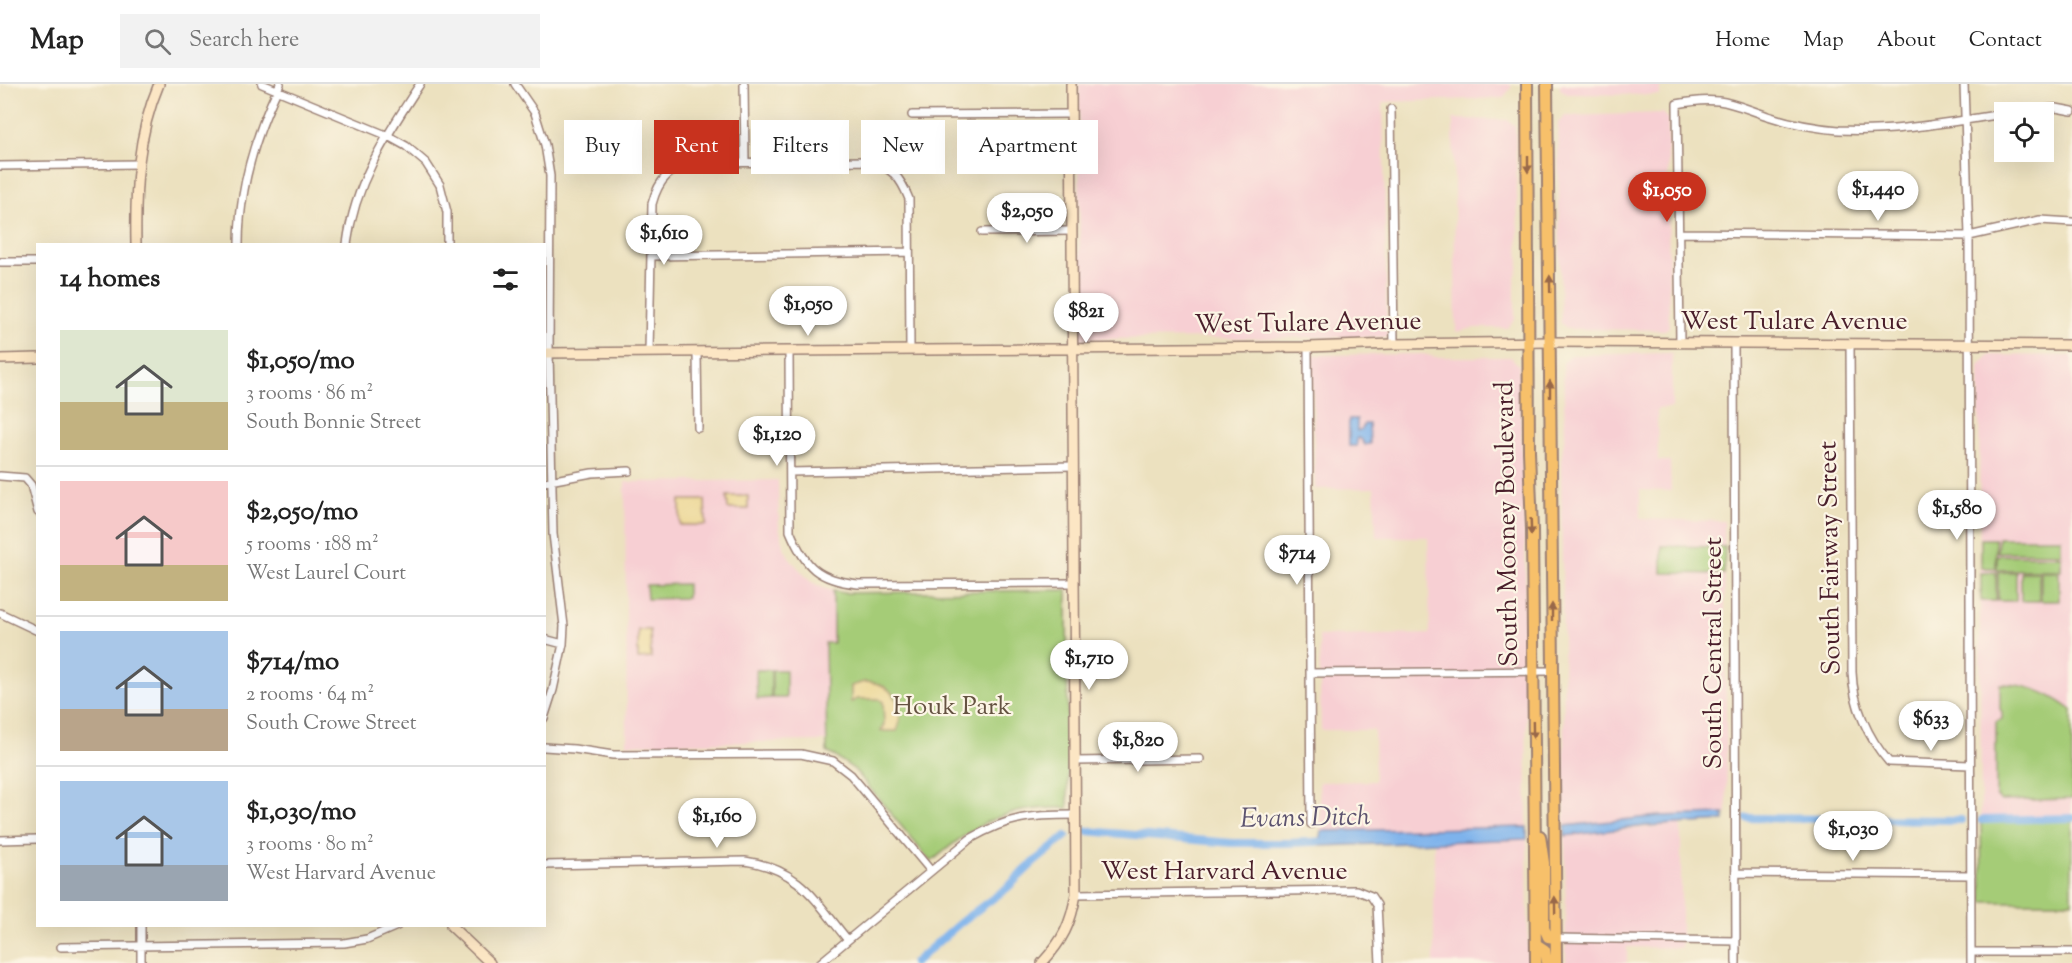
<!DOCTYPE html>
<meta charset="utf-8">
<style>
:root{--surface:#fff;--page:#f2f2f2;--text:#222;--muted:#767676;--line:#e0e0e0;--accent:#c8321e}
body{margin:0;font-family:"Sorts Mill Goudy",serif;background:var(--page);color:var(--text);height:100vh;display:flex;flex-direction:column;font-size:22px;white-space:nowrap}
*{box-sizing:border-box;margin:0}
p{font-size:20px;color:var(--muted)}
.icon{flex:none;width:33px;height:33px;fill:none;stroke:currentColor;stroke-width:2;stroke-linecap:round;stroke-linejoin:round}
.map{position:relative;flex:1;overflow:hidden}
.side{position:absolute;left:36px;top:159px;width:510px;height:684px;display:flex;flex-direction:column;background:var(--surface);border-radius:0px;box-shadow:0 6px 24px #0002}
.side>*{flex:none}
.banner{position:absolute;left:564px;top:36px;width:570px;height:54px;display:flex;gap:12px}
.controls{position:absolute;left:1994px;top:18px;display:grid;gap:12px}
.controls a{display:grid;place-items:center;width:60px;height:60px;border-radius:0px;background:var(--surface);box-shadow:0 6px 24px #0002;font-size:30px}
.price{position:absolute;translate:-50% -51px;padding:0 14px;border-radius:21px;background:#fff;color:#222;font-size:20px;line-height:39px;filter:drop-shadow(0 2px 3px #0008)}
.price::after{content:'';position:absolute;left:50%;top:36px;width:18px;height:14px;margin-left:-9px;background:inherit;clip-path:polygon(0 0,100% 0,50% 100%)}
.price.selected{background:var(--accent);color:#fff}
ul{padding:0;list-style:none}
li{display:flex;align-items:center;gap:18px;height:150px;padding:0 24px}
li+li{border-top:2px solid var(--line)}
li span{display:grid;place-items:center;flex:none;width:168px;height:120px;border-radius:0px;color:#555}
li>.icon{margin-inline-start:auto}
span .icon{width:72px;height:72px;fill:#fffc;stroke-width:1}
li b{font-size:26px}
h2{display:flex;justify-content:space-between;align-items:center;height:72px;padding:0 24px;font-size:26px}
.tag{padding:0 21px;border-radius:0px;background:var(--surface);box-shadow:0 6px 24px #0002;font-size:21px;line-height:54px}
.tag.selected{background:var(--accent);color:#fff}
header{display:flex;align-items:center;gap:36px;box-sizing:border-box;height:84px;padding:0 30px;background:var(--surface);border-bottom:2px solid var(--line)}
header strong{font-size:28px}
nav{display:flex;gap:33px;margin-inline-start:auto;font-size:21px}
.search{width:420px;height:54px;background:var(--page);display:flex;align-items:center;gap:15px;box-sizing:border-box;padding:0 21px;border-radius:0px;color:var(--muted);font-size:22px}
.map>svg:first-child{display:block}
.built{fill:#f7cfd3}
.green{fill:#a5cc77;stroke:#787651;stroke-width:1.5}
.sand{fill:#eeda9e;stroke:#9c7c64;stroke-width:1.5}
.water{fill:#7eb3ec;stroke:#64698c;stroke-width:1.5}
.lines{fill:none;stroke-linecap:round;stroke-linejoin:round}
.canal{stroke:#7eb3ec;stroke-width:8}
.street-casing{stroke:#9b8075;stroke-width:10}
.secondary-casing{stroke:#9b8075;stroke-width:12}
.primary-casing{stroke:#9b8075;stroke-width:14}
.street{stroke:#fff;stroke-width:7}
.secondary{stroke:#fce6c4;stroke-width:9}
.primary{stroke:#f7c06b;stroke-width:10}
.oneway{fill:#986748}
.labels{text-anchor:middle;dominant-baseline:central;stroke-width:4.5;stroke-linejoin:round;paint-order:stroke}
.street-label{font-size:26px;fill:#4a1f2b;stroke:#fcf5e5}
.park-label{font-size:26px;fill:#655342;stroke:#fcf5e5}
.water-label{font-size:27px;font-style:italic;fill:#5c536f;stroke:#fcf5e5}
</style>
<header>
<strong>Map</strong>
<div class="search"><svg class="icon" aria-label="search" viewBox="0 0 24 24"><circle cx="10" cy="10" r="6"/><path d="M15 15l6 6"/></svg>Search here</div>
<nav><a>Home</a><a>Map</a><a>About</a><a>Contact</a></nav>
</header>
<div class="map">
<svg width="2072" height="879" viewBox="0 0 2072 879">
<rect width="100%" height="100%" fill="#fcf5e5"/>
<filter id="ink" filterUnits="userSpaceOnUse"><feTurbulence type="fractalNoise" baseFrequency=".0167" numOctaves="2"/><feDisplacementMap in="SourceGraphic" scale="12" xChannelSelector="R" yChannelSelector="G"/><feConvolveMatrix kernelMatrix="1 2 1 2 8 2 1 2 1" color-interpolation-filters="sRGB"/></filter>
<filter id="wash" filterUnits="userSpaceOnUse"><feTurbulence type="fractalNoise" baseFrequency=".008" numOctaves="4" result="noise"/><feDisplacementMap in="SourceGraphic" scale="24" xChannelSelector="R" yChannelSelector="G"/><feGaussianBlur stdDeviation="1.35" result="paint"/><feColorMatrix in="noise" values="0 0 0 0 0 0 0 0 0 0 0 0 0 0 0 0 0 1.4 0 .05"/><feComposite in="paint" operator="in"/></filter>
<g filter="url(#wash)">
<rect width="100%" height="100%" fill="#ece1bf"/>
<path class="built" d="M1079 0H1511V4L1503 14 1383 18 1387 253 1080 255Z
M1560 0H1660V11L1567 10 1560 5Z
M1663 29 1668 35 1669 243 1665 246 1567 245 1561 239 1558 39 1565 32Z
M1453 35 1508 36 1515 42 1519 183 1515 193V235L1507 244H1474L1456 248Z
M1672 269V324L1657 325 1658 377H1670L1671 407 1640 406V435L1724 437 1727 730 1659 732 1565 742 1561 377 1565 350 1563 279 1571 271Z
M1423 270 1435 273H1510L1519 281 1525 460 1527 743 1321 747 1319 698 1375 697 1374 646H1321L1319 552 1430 550 1428 453H1376L1374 404 1315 405 1312 271Z
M1989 271 2072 272V735H1981L1979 282Z
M778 396 779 442 784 464 791 476 810 497 823 504 833 507V559L825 560 826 657 627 660 625 398Z
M1681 740V864L1627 863V879H1566L1565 752Z
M1527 755 1528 879H1434V758Z"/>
<path class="green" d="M1998 454H2061V469L1997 468Z
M1981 455H1995L1996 484H1981Z
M1662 462 1725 463 1724 490 1662 489Z
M1997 471 2061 472V486H1997Z
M1996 488V517H1981V489Z
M1998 488H2016V517H1998Z
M2021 488H2039V517H2021Z
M2041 488H2059V517H2041Z
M687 500V514L647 515 646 501Z
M1067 506 1068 724C1005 722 977 738 931 778L855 686 836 673 827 668 825 559H833V507L844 509Z
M756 586H771V614L757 615Z
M772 586H786V614H772Z
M2000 600C2027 599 2051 610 2072 626V715L2001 717 1996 711V638L2002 635V628L2000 625Z
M1981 735H2072V818H1982Z"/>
<path class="sand" d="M727 412H748V425H728Z
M680 416H705L706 441H680Z
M638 546H650L651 574 638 575Z
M864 598C891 597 908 622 897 647H881L884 640 883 618 879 615H857L851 618V602Z"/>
<path class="water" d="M1349 335H1357V347L1362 345 1364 340H1369L1370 360 1365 361 1361 355 1357 354V362H1349Z
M1725 730 1724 737 1646 742 1565 752V742L1659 732Z
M1527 743V755L1321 762V747Z"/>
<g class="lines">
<path class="canal" d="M1747 734 1961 736
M1982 736 2072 734
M1087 747 1232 759H1289L1331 757
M914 879 961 838 1007 804 1031 781 1066 752"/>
</g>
</g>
<g filter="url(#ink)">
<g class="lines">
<defs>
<path id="street" d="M262 0 386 51 406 62 426 79 440 101 447 128V160
M515 0 535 29 545 61 550 92 549 269 553 450 564 542 563 560 553 606 544 634
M744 0 745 78
M1964 0 1969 152 1971 879
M1391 25 1394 260
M2014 28 2056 24 2072 27
M912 31 1071 30
M0 82 139 80
M982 148 1071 147
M1680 149 1969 152 2040 136 2072 138
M239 160C239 104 255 51 280 0
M347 160C355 98 386 52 420 0
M652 172 909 168
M0 178H38
M1680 259 1677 20C1722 11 1731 20 1771 33 1793 40 1816 44 1839 46 1895 49 1949 38 2004 30
M1734 259 1736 879
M1850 260 1852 588C1853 621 1868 654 1889 678L1970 681
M1308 263 1311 740
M789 267 790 447C805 483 818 496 858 500L1074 499
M649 268 652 120C659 94 670 84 696 79L868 77C892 84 900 92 909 115L910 265
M697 268 698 344
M790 388 1073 382
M0 392 25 394 31 401 38 428
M544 398 592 389 629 387
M0 529 38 547
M544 555 563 560
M1310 589 1553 587
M544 663 574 665 613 671 801 670 833 677 851 691 931 787
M1076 677 1200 675
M0 756 38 755
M544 781 745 777C800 785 815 816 847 855
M1736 789 1971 791
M1076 810 1356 806 1371 812 1377 821 1380 879
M141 842V879
M1555 854 1736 857
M61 863 344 859 367 855 397 842
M1971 868H2072
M820 879 970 755C1010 732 1031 731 1076 731"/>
<path id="secondary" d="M136 160C135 106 137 51 159 0
M544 269 1308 263 1394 260 1550 258 2072 261
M0 275 38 274
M451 842 490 879
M1042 879C1063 856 1071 840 1076 810L1071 0"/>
<path id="primary" d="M1527 0 1529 367 1532 446 1536 879
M1547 0 1556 879
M1540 752 1544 779V844L1548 853 1555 854
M1536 860 1545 866 1547 879"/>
</defs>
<use href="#street" class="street-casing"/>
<use href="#secondary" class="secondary-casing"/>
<use href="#primary" class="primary-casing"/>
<use href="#street" class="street"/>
<use href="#secondary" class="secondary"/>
<use href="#primary" class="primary"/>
</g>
<defs><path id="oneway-solid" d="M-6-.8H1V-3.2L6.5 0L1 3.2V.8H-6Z" transform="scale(1.5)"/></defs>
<g class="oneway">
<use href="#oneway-solid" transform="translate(1528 80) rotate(90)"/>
<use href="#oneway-solid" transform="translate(1550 200) rotate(-91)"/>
<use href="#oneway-solid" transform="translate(1550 305) rotate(-90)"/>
<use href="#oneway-solid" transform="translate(1531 443) rotate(88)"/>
<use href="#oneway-solid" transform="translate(1552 528) rotate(-90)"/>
<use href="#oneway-solid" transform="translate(1533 646) rotate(89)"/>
<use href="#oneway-solid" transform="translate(1555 821) rotate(-91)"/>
</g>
</g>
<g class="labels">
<g class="street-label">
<text x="1794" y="238">West Tulare Avenue</text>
<text transform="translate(1308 240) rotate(-1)">West Tulare Avenue</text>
<text transform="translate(1508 440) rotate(-91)">South Mooney Boulevard</text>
<text transform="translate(1831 474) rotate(-91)">South Fairway Street</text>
<text transform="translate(1714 569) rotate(-90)">South Central Street</text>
<text x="1224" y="788">West Harvard Avenue</text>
</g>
<g class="park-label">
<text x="952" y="623">Houk Park</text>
</g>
<g class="water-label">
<text transform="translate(1305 735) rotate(-1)">Evans Ditch</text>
</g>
</g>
</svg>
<div class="controls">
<a><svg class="icon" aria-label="locate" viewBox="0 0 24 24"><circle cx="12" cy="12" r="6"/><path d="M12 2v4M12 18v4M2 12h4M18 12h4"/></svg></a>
</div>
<b class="price" style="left:1878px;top:138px">$1,440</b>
<b class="price selected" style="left:1667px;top:139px">$1,050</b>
<b class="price" style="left:1027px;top:160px">$2,050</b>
<b class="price" style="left:664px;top:182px">$1,610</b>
<b class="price" style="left:808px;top:253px">$1,050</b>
<b class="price" style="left:1086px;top:260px">$821</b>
<b class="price" style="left:777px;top:383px">$1,120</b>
<b class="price" style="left:1957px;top:457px">$1,580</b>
<b class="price" style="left:1297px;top:502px">$714</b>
<b class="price" style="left:1089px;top:607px">$1,710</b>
<b class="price" style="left:1931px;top:668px">$633</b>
<b class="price" style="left:1138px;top:689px">$1,820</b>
<b class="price" style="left:717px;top:765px">$1,160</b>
<b class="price" style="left:1853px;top:778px">$1,030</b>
<div class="banner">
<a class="tag">Buy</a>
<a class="tag selected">Rent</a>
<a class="tag">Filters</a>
<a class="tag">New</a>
<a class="tag">Apartment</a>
</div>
<section class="side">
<h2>14 homes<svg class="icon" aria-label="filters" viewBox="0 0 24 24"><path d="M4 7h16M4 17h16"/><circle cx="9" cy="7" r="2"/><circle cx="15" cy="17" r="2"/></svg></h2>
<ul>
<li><span style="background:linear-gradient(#dfe7d0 60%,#c2b280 0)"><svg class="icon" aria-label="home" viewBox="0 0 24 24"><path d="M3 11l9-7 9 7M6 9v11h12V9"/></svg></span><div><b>$1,050/mo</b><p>3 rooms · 86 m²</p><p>South Bonnie Street</p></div></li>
<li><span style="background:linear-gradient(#f6c9c9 70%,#c2b280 0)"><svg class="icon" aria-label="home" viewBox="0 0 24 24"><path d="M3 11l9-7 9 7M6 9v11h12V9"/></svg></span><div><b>$2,050/mo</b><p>5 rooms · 188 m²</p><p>West Laurel Court</p></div></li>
<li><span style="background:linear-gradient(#a9c7e8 65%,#b9a48a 0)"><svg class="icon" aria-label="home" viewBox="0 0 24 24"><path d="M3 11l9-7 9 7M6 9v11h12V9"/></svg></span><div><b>$714/mo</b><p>2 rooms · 64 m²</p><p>South Crowe Street</p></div></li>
<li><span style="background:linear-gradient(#a9c7e8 70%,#9aa5b1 0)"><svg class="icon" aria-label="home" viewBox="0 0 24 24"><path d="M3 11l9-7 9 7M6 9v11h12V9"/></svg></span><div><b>$1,030/mo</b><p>3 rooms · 80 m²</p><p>West Harvard Avenue</p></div></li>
</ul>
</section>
</div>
